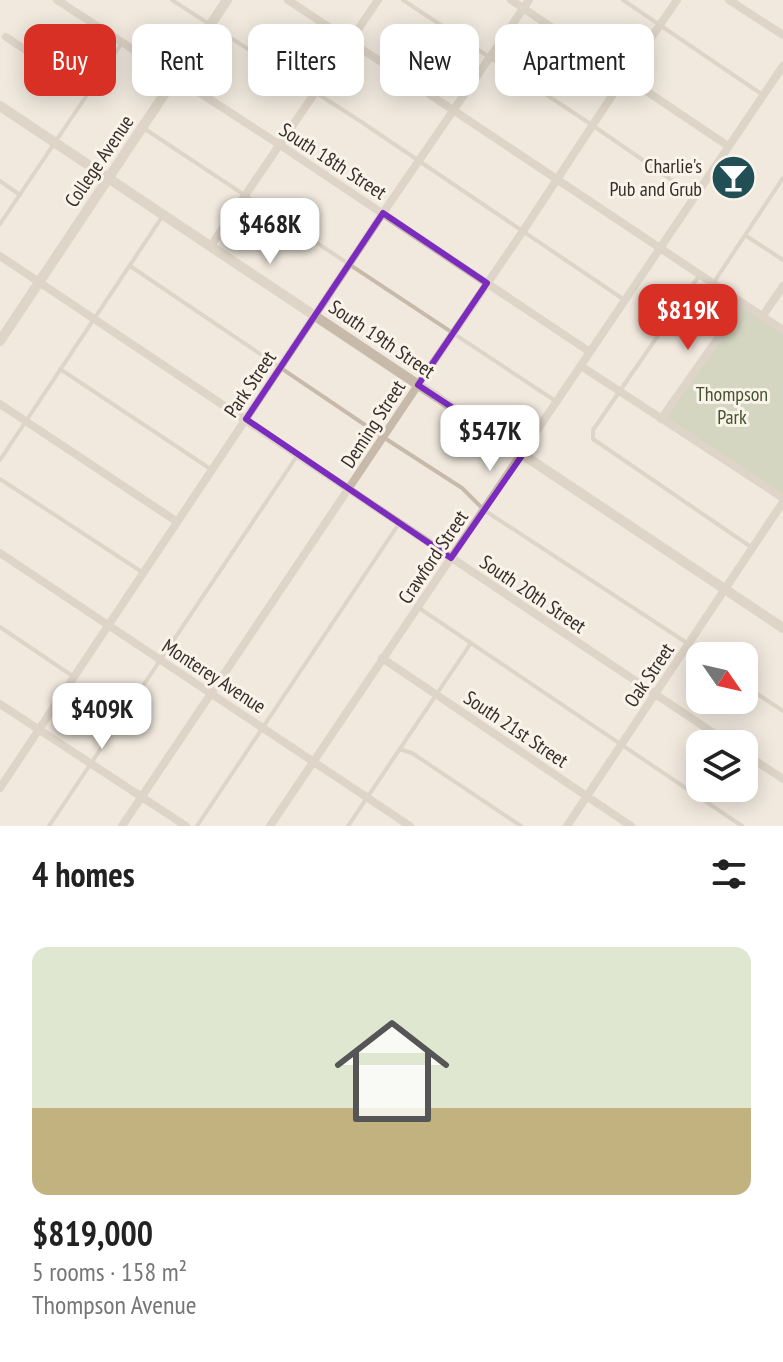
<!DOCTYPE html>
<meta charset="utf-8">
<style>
:root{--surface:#fff;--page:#f2f2f2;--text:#222;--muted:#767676;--line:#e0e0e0;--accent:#d93025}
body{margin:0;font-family:"PT Sans Narrow",sans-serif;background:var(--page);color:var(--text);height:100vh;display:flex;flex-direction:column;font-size:30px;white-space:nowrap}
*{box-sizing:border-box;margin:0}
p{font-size:26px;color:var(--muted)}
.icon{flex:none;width:44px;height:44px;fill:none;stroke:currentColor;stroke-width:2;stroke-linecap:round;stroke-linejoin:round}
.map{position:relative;height:826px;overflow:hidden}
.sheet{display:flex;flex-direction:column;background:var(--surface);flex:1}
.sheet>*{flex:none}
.banner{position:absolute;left:24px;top:24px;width:736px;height:72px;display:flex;gap:16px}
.needle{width:52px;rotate:124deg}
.buttons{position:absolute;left:686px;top:642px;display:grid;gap:16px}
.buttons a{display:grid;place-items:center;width:72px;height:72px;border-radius:16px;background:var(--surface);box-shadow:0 4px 20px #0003;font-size:40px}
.price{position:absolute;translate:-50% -68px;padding:0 18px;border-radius:16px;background:#fff;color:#222;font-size:26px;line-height:52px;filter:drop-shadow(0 2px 4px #0008)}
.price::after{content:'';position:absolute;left:50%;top:48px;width:24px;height:18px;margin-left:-12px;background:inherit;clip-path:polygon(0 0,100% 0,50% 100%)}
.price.current{background:var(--accent);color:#fff}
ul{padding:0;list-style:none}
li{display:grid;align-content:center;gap:16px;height:424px;padding:0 32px}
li+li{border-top:2px solid var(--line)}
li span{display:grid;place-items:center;height:248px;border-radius:16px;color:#555}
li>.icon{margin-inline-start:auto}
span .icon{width:144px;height:144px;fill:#fffc;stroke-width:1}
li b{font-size:34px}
h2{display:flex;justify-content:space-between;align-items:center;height:96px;padding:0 32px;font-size:34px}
.pill{padding:0 28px;border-radius:16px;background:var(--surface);box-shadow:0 4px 20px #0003;font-size:28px;line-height:72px}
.pill.current{background:var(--accent);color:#fff}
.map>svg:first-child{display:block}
.green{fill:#b2bf9f}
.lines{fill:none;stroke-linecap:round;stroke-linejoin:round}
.service{stroke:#c8baab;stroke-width:4}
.minor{stroke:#c8baab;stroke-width:8}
.tertiary{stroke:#c8baab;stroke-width:10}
.marked{fill:none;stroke:#7b2cbf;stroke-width:6;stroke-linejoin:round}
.labels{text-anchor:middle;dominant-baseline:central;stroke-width:6;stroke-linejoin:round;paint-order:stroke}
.street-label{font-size:20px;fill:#372e2a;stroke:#f9f3ea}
.poi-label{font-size:20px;fill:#372e2a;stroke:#f9f3ea;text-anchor:end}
.park-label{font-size:20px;fill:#44532f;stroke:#f9f3ea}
</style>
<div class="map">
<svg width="783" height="826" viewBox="0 0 783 826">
<rect width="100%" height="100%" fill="#f1e9de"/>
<path class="green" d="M742 304 783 330V498L661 419Z"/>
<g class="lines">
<path class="service" d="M172 0 360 121 623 299
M403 0 592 125 695 196
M623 0 763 95
M145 129 557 402
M0 181 20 195
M0 224 122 43
M745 235 783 260
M130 266 383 437 462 488 484 510 687 643
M699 276 593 430V439L751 547
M714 282 783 178
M60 369 212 470
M0 460 162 217
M0 479 142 572
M419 608 742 826
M0 627 74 677
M687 647 701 656
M744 685 783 711
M399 749 412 753 521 826
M49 826 297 456
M197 826 398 525
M348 826 471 643"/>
<path class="minor" d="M57 0 280 145 590 352
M288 0 783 330
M511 0 728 146
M729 0 783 35
M6 37 89 92
M210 247 378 0
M0 256 730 744
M762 317 783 286
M581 366 783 498
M0 404 176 521
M661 419 742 304
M0 553 410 826
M382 658 631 826
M0 704 186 826
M744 753 783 779
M0 788 383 213 529 0
M122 826 418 385 523 231 625 76 677 0
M270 826 783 66
M567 826 783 502"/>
<path class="tertiary" d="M0 106 783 628
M0 341 227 0"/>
</g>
<path d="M0 0H783V826H0ZM383 213 487 283 418 385 523 454 451 558 246 419Z" fill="#f1e9de" fill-opacity=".55" fill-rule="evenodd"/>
<path class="marked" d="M383 213 487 283 418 385 523 454 451 558 246 419Z"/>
<defs>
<symbol id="bar-disc" viewBox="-11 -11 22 22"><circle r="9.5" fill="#224f56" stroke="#f9f3ea"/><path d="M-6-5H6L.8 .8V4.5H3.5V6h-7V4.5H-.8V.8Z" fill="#fff"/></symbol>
</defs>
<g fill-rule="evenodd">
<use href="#bar-disc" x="708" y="152" width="51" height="51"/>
</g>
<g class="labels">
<g class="street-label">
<text transform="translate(99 161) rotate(-56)">College Avenue</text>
<text transform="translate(333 161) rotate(33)">South 18th Street</text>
<text transform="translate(382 339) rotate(34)">South 19th Street</text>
<text transform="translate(250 384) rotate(-56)">Park Street</text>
<text transform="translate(373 424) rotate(-57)">Deming Street</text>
<text transform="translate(433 557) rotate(-56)">Crawford Street</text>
<text transform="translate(533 594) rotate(34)">South 20th Street</text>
<text transform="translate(649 675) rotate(-56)">Oak Street</text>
<text transform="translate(214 676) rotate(33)">Monterey Avenue</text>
<text transform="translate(516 729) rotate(34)">South 21st Street</text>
</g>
<g class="poi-label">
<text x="702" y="166">Charlie's<tspan x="702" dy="23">Pub and Grub</tspan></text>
</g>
<g class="park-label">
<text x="732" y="394">Thompson<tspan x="732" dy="23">Park</tspan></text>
</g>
</g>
</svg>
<div class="buttons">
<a><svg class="needle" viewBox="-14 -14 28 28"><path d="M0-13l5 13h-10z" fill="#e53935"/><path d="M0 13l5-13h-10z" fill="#767676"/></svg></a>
<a><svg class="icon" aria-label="layers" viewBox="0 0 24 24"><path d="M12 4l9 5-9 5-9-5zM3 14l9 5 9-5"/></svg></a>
</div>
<b class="price" style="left:270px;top:266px">$468K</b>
<b class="price current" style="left:688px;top:352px">$819K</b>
<b class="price" style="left:490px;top:473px">$547K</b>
<b class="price" style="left:102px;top:751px">$409K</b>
<div class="banner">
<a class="pill current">Buy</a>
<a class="pill">Rent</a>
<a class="pill">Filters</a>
<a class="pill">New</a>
<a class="pill">Apartment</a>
</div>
</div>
<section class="sheet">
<h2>4 homes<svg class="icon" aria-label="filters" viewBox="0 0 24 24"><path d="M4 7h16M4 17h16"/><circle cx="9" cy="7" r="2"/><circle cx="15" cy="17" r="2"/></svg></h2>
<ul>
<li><span style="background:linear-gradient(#dfe7d0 65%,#c2b280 0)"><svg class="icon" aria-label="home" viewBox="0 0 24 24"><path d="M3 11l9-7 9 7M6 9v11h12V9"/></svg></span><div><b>$819,000</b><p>5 rooms · 158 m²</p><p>Thompson Avenue</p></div></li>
</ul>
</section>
